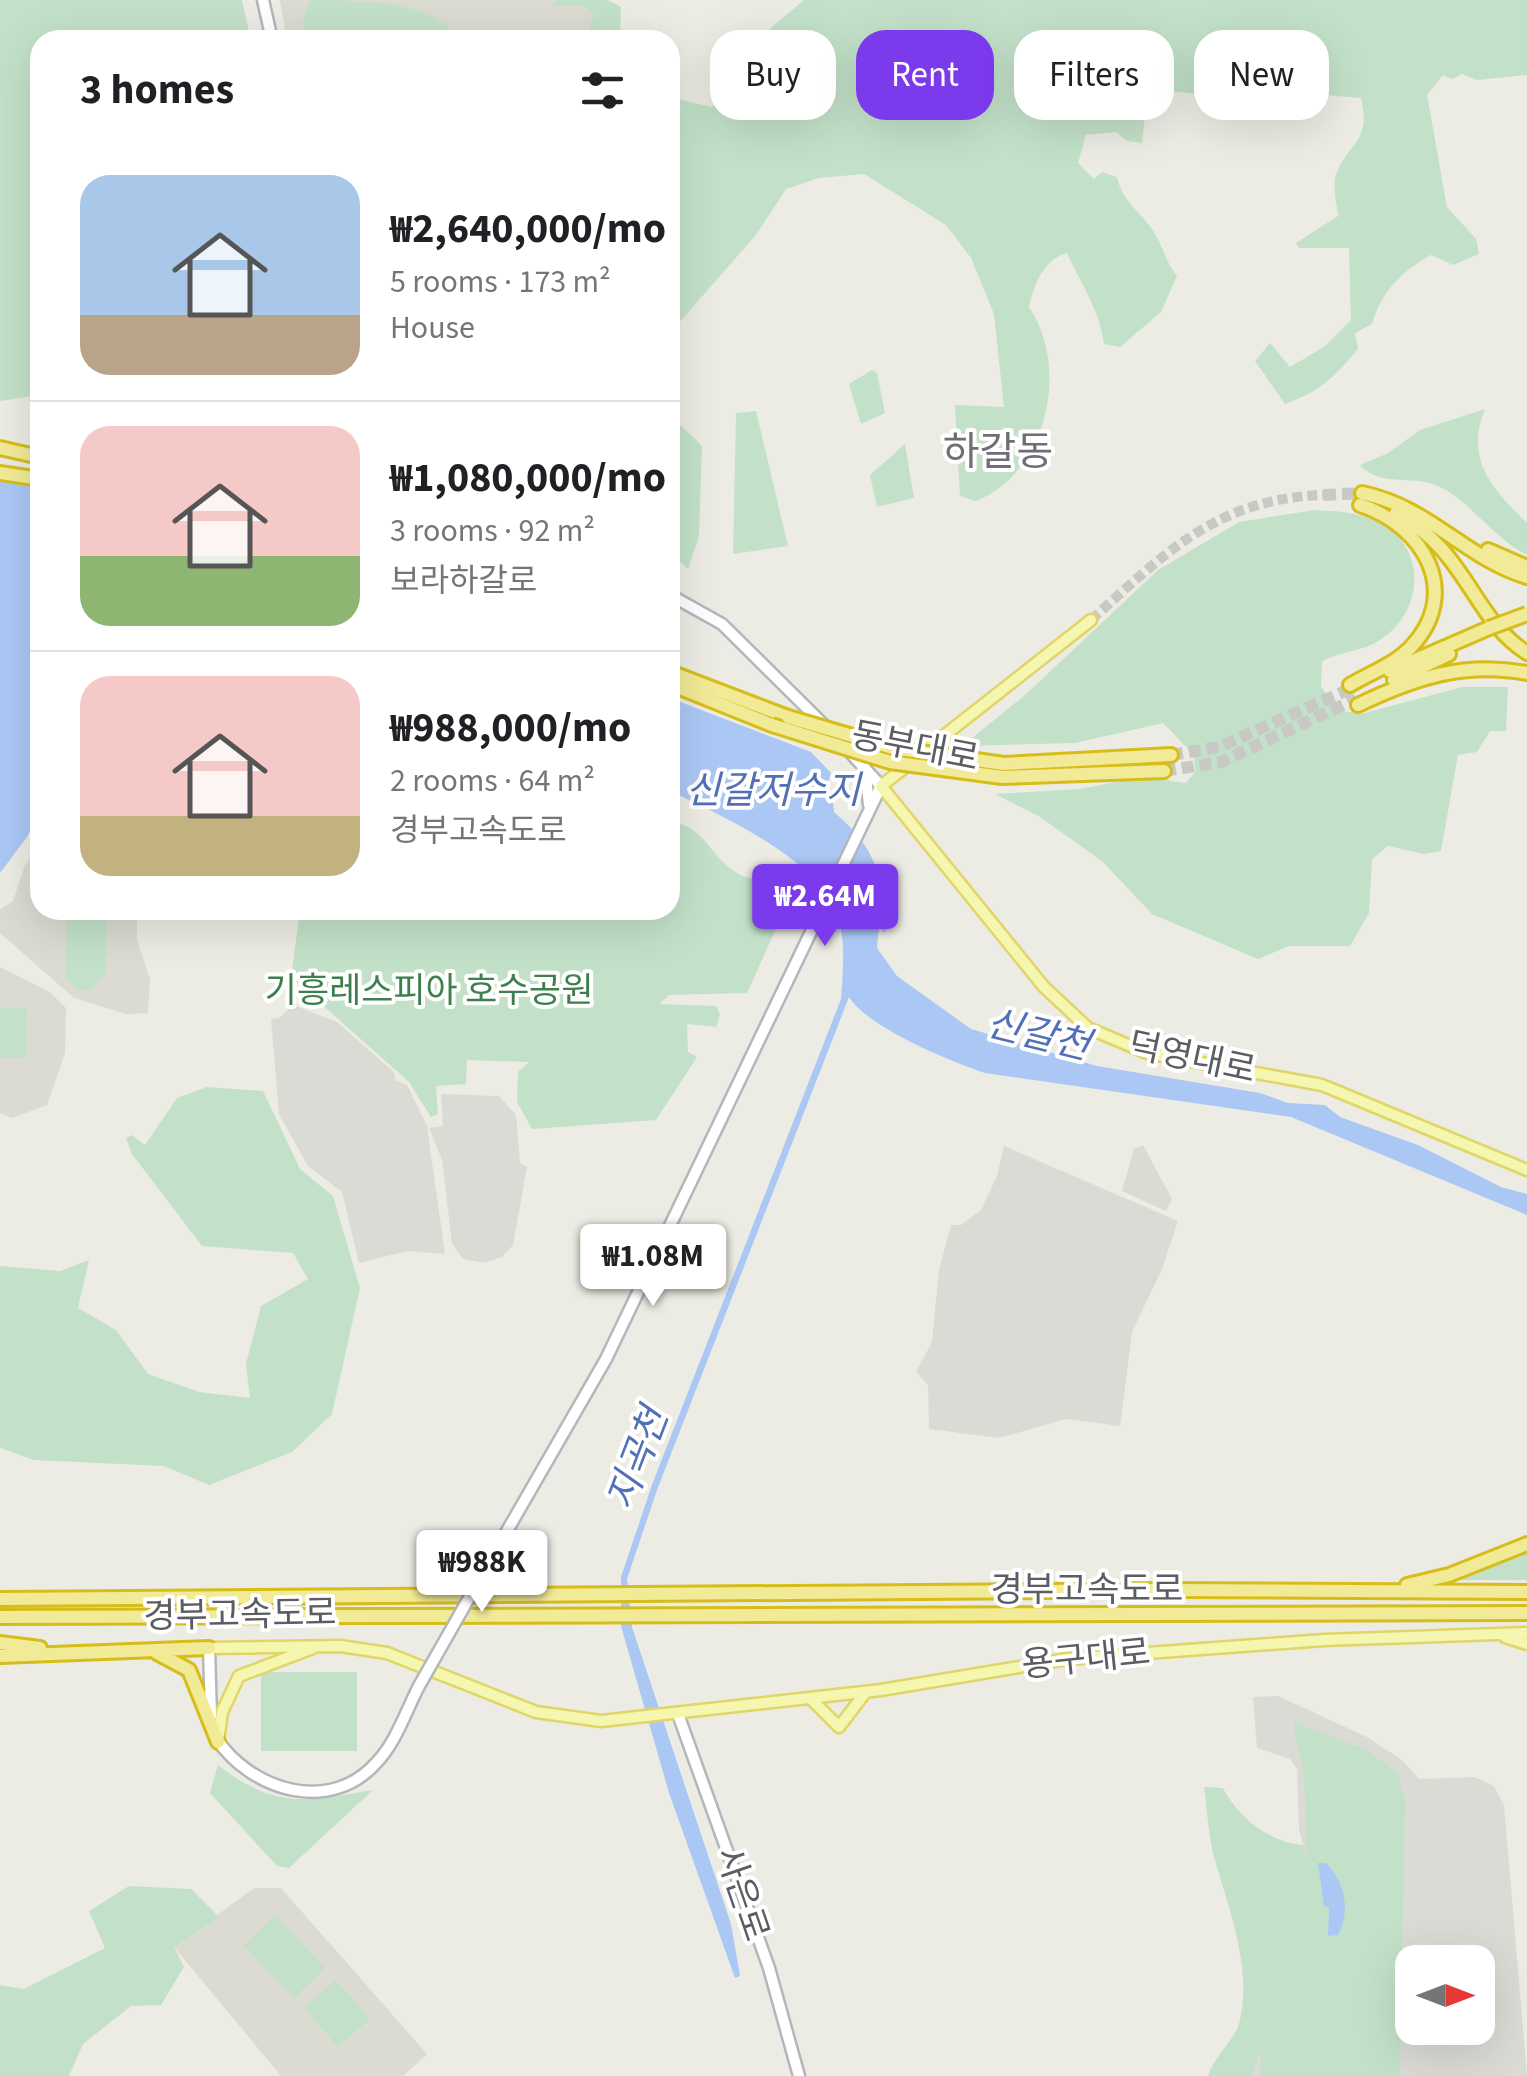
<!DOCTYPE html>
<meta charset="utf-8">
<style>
:root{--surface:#fff;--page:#f2f2f2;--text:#202124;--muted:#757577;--line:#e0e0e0;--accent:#7c3aed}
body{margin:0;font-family:"Source Sans 3","Noto Sans KR",sans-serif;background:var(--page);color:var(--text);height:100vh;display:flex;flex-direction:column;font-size:38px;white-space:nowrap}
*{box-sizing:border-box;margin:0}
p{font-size:32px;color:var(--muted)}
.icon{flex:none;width:55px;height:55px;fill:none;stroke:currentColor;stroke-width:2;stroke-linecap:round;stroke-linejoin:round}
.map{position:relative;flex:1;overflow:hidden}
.side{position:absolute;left:30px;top:30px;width:650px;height:890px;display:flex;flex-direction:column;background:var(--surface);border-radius:30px;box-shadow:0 10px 40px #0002}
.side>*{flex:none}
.hud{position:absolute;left:710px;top:30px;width:665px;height:90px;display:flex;gap:20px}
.needle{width:65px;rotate:90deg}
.controls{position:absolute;left:1395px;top:1945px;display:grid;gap:20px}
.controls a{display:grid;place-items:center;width:100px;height:100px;border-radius:20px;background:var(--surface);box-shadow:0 10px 40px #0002;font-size:50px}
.price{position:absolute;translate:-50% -85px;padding:0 22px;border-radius:10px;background:#fff;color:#222;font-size:32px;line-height:65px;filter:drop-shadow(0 2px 5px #0008)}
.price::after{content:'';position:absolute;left:50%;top:60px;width:30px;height:22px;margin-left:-15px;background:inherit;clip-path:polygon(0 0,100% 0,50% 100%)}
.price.current{background:var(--accent);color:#fff}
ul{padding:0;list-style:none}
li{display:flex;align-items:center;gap:30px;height:250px;padding:0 50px}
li+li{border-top:2px solid var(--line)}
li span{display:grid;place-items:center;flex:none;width:280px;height:200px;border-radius:30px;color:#555}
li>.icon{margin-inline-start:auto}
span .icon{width:120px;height:120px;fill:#fffc;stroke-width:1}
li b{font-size:42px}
h2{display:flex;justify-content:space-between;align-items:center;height:120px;padding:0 50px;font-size:42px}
.pill{padding:0 35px;border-radius:30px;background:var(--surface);box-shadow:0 10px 40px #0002;font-size:35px;line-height:90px}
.pill.current{background:var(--accent);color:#fff}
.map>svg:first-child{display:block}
.industrial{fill:#dbdbd6;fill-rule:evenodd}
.education{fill:#dcdbd2}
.green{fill:#c3e1c8}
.water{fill:#abc8f5}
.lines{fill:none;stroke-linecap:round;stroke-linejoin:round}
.primary-tunnel{stroke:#c8c8c4;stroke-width:10;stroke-dasharray:10 5;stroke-linecap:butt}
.highway-tunnel{stroke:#c8c8c4;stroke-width:12;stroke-dasharray:12 6;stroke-linecap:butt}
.secondary-casing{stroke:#b5b6bc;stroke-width:15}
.primary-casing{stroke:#e1d568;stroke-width:15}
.highway-casing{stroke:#d7bd19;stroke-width:18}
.secondary{stroke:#fff;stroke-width:10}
.primary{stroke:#f5f6af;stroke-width:10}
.highway{stroke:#f1ea96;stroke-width:12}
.secondary-bridge-casing{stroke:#b5b6bc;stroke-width:15;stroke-linecap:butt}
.highway-bridge-casing{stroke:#d7bd19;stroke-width:18;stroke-linecap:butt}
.secondary-bridge{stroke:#fff;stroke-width:10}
.highway-bridge{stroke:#f1ea96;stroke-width:12}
.labels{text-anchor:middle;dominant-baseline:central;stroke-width:8;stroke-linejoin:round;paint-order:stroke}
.street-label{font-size:35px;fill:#5c5d62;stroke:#fff}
.park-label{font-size:35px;fill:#3e7f4d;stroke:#fff}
.water-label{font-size:38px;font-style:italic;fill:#5170b6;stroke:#fff}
.quarter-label{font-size:40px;fill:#6d6f74;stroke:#fff}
</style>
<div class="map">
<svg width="1527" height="2076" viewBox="0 0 1527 2076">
<rect width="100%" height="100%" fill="#ecece4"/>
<path class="industrial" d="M293 1005 337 1022 394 1072 395 1080 407 1085 427 1126 445 1254 407 1251 359 1263 342 1192 308 1166 279 1114 271 1019 279 1018Z
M441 1094 499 1096 516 1115 520 1163 527 1167 513 1245 502 1257 485 1263 463 1259 452 1243 442 1160 429 1128 443 1126Z
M1004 1146 1178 1221 1162 1269 1132 1332 1120 1426 1066 1419 999 1438 929 1429 928 1385 916 1372 932 1342 939 1270 951 1225H961L981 1210 997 1176Z
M1278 1696 1367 1737 1402 1760 1419 1779 1474 1777 1494 1786 1504 1805 1527 2076H1252L1260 2045 1323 1922 1299 1829 1297 1769 1290 1759 1257 1748 1253 1697ZM1412 1962H1478V2028H1412Z"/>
<path class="education" d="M280 0H556L554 6H585L594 15 584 40H287Z
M40 847V910H137V940L150 979 148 1013 126 1014 74 998 0 933V909L13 901 25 865Z
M0 967 50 992 66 1008 65 1053 47 1105 12 1118 0 1113Z
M1143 1145 1172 1199 1166 1211 1122 1191 1134 1149Z
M254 1888H281L427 2054 403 2076H281L174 1947Z"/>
<path class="green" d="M0 0H242L251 40H40V395L0 401Z
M310 0C353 0 443 0 457 40H306L303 19Z
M556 0H608L621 7 620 40H584L594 15 584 6H552Z
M804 0H1527V75L1477 80 1462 74 1452 79 1443 75 1427 95 1447 207 1476 239 1479 254 1453 265 1431 255C1402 271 1381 292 1372 324L1355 333 1358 349C1333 378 1321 391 1285 404L1255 361 1270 343 1290 367 1324 347 1351 320 1349 248H1299L1296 243 1338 216C1337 204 1332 185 1336 174 1350 140 1371 142 1361 98L1324 95 1289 79 1262 100 1148 89 1142 143 1127 141 1116 132 1086 135 1078 163 1094 179 1102 172 1117 177C1122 201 1141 212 1154 232 1163 246 1164 259 1177 276L1161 312 1120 347 1104 344C1100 311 1081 284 1067 253 1044 259 1034 284 1029 307 1071 369 1046 473 976 501L960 496 955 405 1004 407 994 314 971 258 946 225 864 174 819 178 786 189 756 235 670 333V97L711 107 741 92 759 38Z
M872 370 877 373 885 413 861 424 849 384Z
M1485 409C1464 460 1493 489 1527 523V555C1493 538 1471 502 1440 487 1413 474 1381 488 1360 465L1388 453 1420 430Z
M756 411 788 546 733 554 736 413Z
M670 415 702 446 699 536 688 569 670 552Z
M905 444 914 498 877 507 870 475Z
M1315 510C1337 511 1356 512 1376 521 1428 545 1425 611 1380 640 1364 651 1340 652 1322 661L1321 686 1336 710 1361 714 1462 687H1508L1506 731H1490L1477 752 1458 755 1441 851 1424 854 1388 846 1372 859 1369 913 1350 946H1289L1258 959 1152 914 1102 861 1040 817 995 794 1080 789 1161 773 1170 781 1186 783 1195 772 1194 755 1163 723 1075 743 962 746 1024 696 1158 570 1239 522Z
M670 823C715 822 713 890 777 878L790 898 747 993 669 995 659 1004 716 1006 720 1015 716 1027 687 1024 688 1052 697 1057 656 1120 532 1129 517 1102 518 1072 529 1062 467 1060 466 1084 436 1086 438 1114 431 1117 409 1082 291 977 300 910H670Z
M67 910H107L106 971 92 990H76L66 977Z
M0 1008H27L26 1058H0Z
M207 1087 263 1091 300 1169 333 1196 360 1288 332 1414 292 1452 209 1485 164 1466 34 1460 0 1448V1266L60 1271 89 1260 78 1308 116 1330 148 1374 199 1392 250 1398 246 1364 261 1306 308 1279 293 1253 202 1246 132 1154 126 1138 132 1135 145 1145 177 1098Z
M1527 1550V1580H1446Z
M261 1672H357V1751H261Z
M1293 1722 1367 1750 1398 1774 1405 1802 1400 2076H1261L1260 2050 1252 2076H1208C1215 2055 1235 2039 1239 2024 1254 1966 1226 1903 1212 1849 1208 1829 1207 1807 1204 1787L1223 1788C1238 1817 1268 1842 1303 1845L1307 1855 1304 1776Z
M218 1765C275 1809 305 1802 373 1790L289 1868 277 1866 210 1793Z
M129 1886 191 1889 219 1917 174 1947 184 1967 161 2005 131 2006 83 2044 69 2076H0V1985L24 1989 105 1948 89 1911Z
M275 1915 325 1968 294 1998 244 1946Z
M336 1980 370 2019 338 2047 304 2008Z"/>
<path class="water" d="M0 480 40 486V807L27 837 0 873Z
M670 698 811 752 831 773 824 796 833 802 834 812C880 852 880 873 885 933L879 926 877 948 897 976 971 1029 1097 1066 1260 1093 1288 1103 1325 1105 1340 1117 1418 1145 1501 1187 1527 1194V1215L1291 1117 985 1073C951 1062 867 1027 849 997L657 1490 627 1579 632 1627 731 1924 740 1976 735 1978 669 1793 621 1626V1577L653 1482 841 999C843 971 846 940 837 913 819 860 719 814 670 791Z
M1318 1863H1326C1345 1882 1351 1910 1338 1935L1328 1936 1329 1907 1324 1906Z"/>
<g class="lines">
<path class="primary-tunnel" d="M1091 620C1165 553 1218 498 1324 495"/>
<path class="highway-tunnel" d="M1324 495 1362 493
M1171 755 1219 747 1352 688
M1164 771 1221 762 1356 699"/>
<defs>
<path id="secondary" d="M263 0 272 40
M670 595 722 624 828 729
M865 767 869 805
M511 1524 606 1359 881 786 847 749
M209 1648 211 1717
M678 1714 769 1968 799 2076
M216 1738C251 1791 331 1815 377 1762 396 1742 406 1711 419 1686"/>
<path id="primary" d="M922 753 1091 620
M909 764 881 786 1044 987 1088 1028 1147 1053 1322 1085 1527 1170
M1505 1637 1527 1644
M209 1648 340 1646 387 1653 536 1712 601 1721 881 1690 1067 1659 1324 1640 1527 1633
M812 1700 839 1727 865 1693
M218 1741 222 1712 239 1676 313 1648"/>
<path id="highway" d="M0 448 40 457
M0 473 40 479
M1362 493C1430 507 1466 559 1527 577
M1396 513C1468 552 1472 618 1527 653
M1488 550 1527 567
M1390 671 1489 628
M670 672 788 717
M1394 680 1449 654
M670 684 772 725
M1350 685C1370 673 1393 665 1410 648 1463 593 1424 526 1360 505
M1358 705C1414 678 1465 661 1527 673
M1004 764 1171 755
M1002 777 1164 771
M1407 1585 1449 1575 1527 1544
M0 1599 1169 1590 1527 1592
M0 1617 1527 1613
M0 1643 40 1648
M157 1653 189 1670 218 1742
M0 1656 209 1648"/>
</defs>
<use href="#secondary" class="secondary-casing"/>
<use href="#primary" class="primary-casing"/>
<use href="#highway" class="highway-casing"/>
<use href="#secondary" class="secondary"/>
<use href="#primary" class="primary"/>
<use href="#highway" class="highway"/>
<defs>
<path id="secondary-bridge" d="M419 1686 511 1524"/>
<path id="highway-bridge" d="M1489 628 1527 614
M788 717 893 748 1004 764
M772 725 890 762 1002 777"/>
</defs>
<use href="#secondary-bridge" class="secondary-bridge-casing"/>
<use href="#highway-bridge" class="highway-bridge-casing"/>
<use href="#secondary-bridge" class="secondary-bridge"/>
<use href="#highway-bridge" class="highway-bridge"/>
</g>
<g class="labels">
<g class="street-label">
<text transform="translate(915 747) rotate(11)">동부대로</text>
<text transform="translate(1192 1058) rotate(12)">덕영대로</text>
<text x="1087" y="1590">경부고속도로</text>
<text transform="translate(240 1615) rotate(-1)">경부고속도로</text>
<text transform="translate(1086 1659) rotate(-6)">용구대로</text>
<text transform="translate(742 1894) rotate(71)">사은로</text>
</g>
<g class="park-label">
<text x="429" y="991">기흥레스피아 호수공원</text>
</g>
<g class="water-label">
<text x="773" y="791">신갈저수지</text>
<text transform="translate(1038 1035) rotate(14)">신갈천</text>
<text transform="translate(638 1459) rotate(-69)">지곡천</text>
</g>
<g class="quarter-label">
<text x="998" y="452">하갈동</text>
</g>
</g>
</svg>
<div class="controls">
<a><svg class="needle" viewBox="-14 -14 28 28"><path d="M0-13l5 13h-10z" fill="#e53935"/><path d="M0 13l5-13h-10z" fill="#757577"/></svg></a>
</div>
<b class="price current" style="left:825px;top:949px">₩2.64M</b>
<b class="price" style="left:653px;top:1309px">₩1.08M</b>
<b class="price" style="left:482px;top:1615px">₩988K</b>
<div class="hud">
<a class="pill">Buy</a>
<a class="pill current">Rent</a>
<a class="pill">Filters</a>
<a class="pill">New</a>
</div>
<section class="side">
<h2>3 homes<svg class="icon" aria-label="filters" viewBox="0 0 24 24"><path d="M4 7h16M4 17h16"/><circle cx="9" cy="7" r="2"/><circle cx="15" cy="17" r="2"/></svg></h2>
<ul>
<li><span style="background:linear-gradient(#a9c7e8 70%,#b9a48a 0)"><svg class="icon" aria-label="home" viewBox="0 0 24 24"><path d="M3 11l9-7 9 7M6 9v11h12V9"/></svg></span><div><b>₩2,640,000/mo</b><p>5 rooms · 173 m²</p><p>House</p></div></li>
<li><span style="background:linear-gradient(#f6c9c9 65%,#8fb573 0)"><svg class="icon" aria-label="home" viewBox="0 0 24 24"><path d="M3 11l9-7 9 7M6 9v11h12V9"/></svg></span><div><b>₩1,080,000/mo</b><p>3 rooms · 92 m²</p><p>보라하갈로</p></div></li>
<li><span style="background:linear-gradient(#f6c9c9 70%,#c2b280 0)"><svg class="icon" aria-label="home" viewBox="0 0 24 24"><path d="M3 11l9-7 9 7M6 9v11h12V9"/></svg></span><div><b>₩988,000/mo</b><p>2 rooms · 64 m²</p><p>경부고속도로</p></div></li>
</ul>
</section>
</div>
